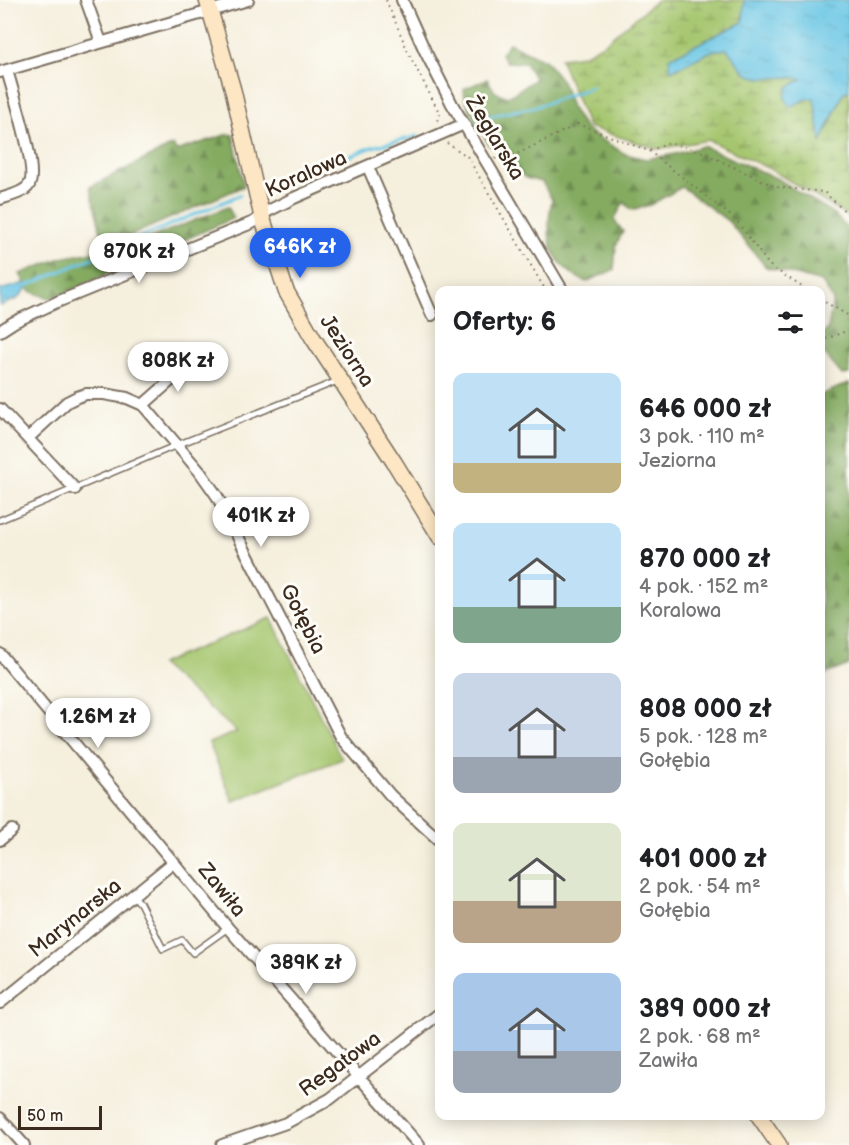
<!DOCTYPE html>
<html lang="pl">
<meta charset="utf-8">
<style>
:root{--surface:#fff;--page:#f6f6f6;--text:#202124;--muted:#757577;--accent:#2563eb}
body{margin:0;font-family:"Balsamiq Sans",sans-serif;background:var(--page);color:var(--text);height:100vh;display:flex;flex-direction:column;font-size:22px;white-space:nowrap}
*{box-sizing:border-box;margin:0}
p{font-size:20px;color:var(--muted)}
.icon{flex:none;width:33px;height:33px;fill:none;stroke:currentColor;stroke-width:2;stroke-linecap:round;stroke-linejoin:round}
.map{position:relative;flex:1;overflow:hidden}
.details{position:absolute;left:435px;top:286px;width:390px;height:834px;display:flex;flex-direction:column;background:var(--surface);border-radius:12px;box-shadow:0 3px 15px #0003}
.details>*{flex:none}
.scale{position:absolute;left:18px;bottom:15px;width:84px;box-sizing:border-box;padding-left:6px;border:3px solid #3b2a1e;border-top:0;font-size:16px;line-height:21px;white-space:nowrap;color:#3b2a1e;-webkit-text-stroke:4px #fdfcf7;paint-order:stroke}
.price{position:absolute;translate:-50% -51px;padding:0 14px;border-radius:21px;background:#fff;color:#222;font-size:20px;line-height:39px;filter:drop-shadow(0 2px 3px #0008)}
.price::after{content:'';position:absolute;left:50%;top:36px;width:18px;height:14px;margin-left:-9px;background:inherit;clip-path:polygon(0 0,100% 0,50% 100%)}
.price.current{background:var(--accent);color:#fff}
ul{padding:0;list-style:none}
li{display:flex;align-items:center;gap:18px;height:150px;padding:0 18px}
li span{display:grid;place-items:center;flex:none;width:168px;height:120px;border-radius:12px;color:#555}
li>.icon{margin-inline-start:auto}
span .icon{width:72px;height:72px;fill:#fffc;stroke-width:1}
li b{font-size:26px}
h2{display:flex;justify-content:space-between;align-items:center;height:72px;padding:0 18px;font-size:26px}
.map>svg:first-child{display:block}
.green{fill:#a5c66e;stroke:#707846;stroke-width:1.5}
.forest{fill:url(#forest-firs);stroke:#606a40;stroke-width:1.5}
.wetland{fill:url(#wetland-marsh);stroke:#707846;stroke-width:1.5}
.water{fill:url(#water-ripples);stroke:#507881;stroke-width:1.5}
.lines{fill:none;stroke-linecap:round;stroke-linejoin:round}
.stream{stroke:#66c5e4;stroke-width:3}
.lane-casing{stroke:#7c6f61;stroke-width:8}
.street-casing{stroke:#7c6f61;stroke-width:14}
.secondary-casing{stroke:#7c6f61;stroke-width:18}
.path{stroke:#7c6f61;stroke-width:2;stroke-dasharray:1.5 4.5;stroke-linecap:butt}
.lane{stroke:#fff;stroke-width:5}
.street{stroke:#fff;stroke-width:10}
.secondary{stroke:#fce6c4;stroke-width:15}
.labels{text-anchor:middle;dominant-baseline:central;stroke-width:6;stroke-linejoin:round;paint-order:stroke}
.street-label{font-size:21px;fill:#3b2a1e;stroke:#fdfcf7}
</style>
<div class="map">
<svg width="849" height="1145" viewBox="0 0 849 1145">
<defs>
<pattern id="forest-firs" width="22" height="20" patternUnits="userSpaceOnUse" patternTransform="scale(1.5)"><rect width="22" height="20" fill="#84ab61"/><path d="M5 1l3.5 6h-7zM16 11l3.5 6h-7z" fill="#6d8b4f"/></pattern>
<pattern id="wetland-marsh" width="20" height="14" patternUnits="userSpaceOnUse" patternTransform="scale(1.5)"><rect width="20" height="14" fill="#a5c66e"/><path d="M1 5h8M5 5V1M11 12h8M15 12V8" fill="none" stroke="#88a15a"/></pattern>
<pattern id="water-ripples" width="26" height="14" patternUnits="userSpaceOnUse" patternTransform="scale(1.5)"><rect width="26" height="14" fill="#66c5e4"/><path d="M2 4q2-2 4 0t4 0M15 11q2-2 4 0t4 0" fill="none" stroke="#59a9c3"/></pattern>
</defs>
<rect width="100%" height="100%" fill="#fdfcf7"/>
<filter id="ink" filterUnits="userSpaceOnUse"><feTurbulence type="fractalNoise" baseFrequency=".0167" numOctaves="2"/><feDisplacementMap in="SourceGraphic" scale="12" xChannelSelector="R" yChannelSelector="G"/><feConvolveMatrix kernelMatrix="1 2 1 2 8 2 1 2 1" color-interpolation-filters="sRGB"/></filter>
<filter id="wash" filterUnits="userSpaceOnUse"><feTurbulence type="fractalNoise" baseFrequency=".008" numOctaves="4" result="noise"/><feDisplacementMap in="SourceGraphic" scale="24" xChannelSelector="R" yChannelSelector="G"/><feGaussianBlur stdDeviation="1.35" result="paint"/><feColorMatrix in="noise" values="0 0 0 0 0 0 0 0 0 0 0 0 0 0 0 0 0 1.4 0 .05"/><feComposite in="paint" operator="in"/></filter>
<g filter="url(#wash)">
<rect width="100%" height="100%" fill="#f5efdd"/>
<path class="green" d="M271 618 342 759 233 801 209 743 237 732 160 664Z"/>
<path class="forest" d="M509 43 546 61 562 81 571 107 586 130 625 154 646 159 675 154 703 146 778 179 834 214 849 230V374L842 375 821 350V339L828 328 833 300 822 282 766 267 729 222 682 187 650 205 631 210 624 202 614 220 623 231 616 246 614 270 586 282C549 264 544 238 552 200L542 182 526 178 516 171 517 165 506 153 490 146 476 124 465 100 464 89 487 79 495 92 508 97 535 79 525 63 506 62 501 54Z
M228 134 233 135 244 186 109 245 103 240 90 187 173 145 176 151Z
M228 207 234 218 60 295 49 298 29 291 20 274 61 258 135 244Z
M849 383V665L821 676V395Z"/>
<path class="wetland" d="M657 0H744L743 22 670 58 671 71 712 51 727 49C732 54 744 73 749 75 767 81 785 74 803 79L790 106 806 99 814 98 822 141 844 92 849 91V217L770 169 708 140 657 149 588 127 560 58 584 55 605 43Z"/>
<path class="water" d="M744 0H849V91L844 92 821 142 814 98 806 99 790 107 785 98 788 87 802 79C785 74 766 82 749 75 744 73 731 54 727 49L712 51 671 71 669 58 743 22Z
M25 283 27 288 17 299 0 306V290Z"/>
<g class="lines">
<path class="stream" d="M477 119 538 106 592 87
M271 186 284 183 372 147 418 136
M24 287 240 195"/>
</g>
</g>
<g filter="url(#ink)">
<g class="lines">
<defs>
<path id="lane" d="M0 520 177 445 340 380
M133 895 140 903 163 949 182 940 193 953 228 928"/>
<path id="street" d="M86 0 101 42
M402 0 425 51 452 104 563 291
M0 72 248 0
M368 167 432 315
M0 199C9 196 24 193 29 185 39 171 12 90 7 70
M0 331 14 322 57 302 254 222 266 212 294 198 464 124
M143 405 194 360
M0 409 75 489
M28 438 67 402 77 397 86 394H104L127 398 143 405 200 472 217 496 341 737 391 796 440 841
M0 654 228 928 419 1145
M0 840 12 830
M0 1003 174 862
M0 1118 24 1145
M222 1145 286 1123 330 1099 440 1013"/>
<path id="secondary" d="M207 0 233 90 262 217 286 291 313 338 394 462 440 537
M759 1116 779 1145"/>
</defs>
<use href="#lane" class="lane-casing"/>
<use href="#street" class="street-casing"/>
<use href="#secondary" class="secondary-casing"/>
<path class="path" d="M386 0 409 54 440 114 437 123
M447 143 467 156 546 291
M649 151 736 220 769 265 808 291
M495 159 500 156 515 155 578 124 649 151 669 143 700 151 776 187 824 192 849 215
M820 299 849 316
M820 341 849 330"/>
<use href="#lane" class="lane"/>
<use href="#street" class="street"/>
<use href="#secondary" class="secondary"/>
</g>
</g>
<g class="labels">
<g class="street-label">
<text transform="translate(495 138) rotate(59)">Żeglarska</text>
<text transform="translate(306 174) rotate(-24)">Koralowa</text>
<text transform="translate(347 351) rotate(57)">Jeziorna</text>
<text transform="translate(303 619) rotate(63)">Gołębia</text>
<text transform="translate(222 890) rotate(51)">Zawiła</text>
<text transform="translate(75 918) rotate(-39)">Marynarska</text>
<text transform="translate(340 1064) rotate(-36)">Regatowa</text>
</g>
</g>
</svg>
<div class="scale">50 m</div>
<b class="price current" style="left:300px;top:279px">646K zł</b>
<b class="price" style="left:139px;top:284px">870K zł</b>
<b class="price" style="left:178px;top:393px">808K zł</b>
<b class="price" style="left:261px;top:548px">401K zł</b>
<b class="price" style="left:98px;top:749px">1.26M zł</b>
<b class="price" style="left:306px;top:995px">389K zł</b>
<section class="details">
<h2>Oferty: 6<svg class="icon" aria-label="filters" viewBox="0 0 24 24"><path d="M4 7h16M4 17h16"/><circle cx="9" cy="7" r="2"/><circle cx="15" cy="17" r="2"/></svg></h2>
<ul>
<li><span style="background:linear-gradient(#bfe0f5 75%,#c2b280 0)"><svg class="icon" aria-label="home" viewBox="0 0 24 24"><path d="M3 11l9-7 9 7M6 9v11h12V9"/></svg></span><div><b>646 000 zł</b><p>3 pok. · 110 m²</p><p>Jeziorna</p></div></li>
<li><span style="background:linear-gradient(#bfe0f5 70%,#7fa58c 0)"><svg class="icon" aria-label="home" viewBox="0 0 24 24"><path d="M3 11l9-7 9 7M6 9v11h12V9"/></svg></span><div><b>870 000 zł</b><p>4 pok. · 152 m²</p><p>Koralowa</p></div></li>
<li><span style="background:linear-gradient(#c9d6e8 70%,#9aa5b1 0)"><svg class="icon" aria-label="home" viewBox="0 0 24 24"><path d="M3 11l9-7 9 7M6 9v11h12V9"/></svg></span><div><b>808 000 zł</b><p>5 pok. · 128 m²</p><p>Gołębia</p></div></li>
<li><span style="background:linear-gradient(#dfe7d0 65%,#b9a48a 0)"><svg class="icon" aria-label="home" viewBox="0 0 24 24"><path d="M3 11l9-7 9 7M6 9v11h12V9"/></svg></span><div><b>401 000 zł</b><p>2 pok. · 54 m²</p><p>Gołębia</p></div></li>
<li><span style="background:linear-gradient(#a9c7e8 65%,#9aa5b1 0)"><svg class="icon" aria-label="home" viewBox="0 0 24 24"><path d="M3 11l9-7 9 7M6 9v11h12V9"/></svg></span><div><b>389 000 zł</b><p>2 pok. · 68 m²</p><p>Zawiła</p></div></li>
</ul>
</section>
</div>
